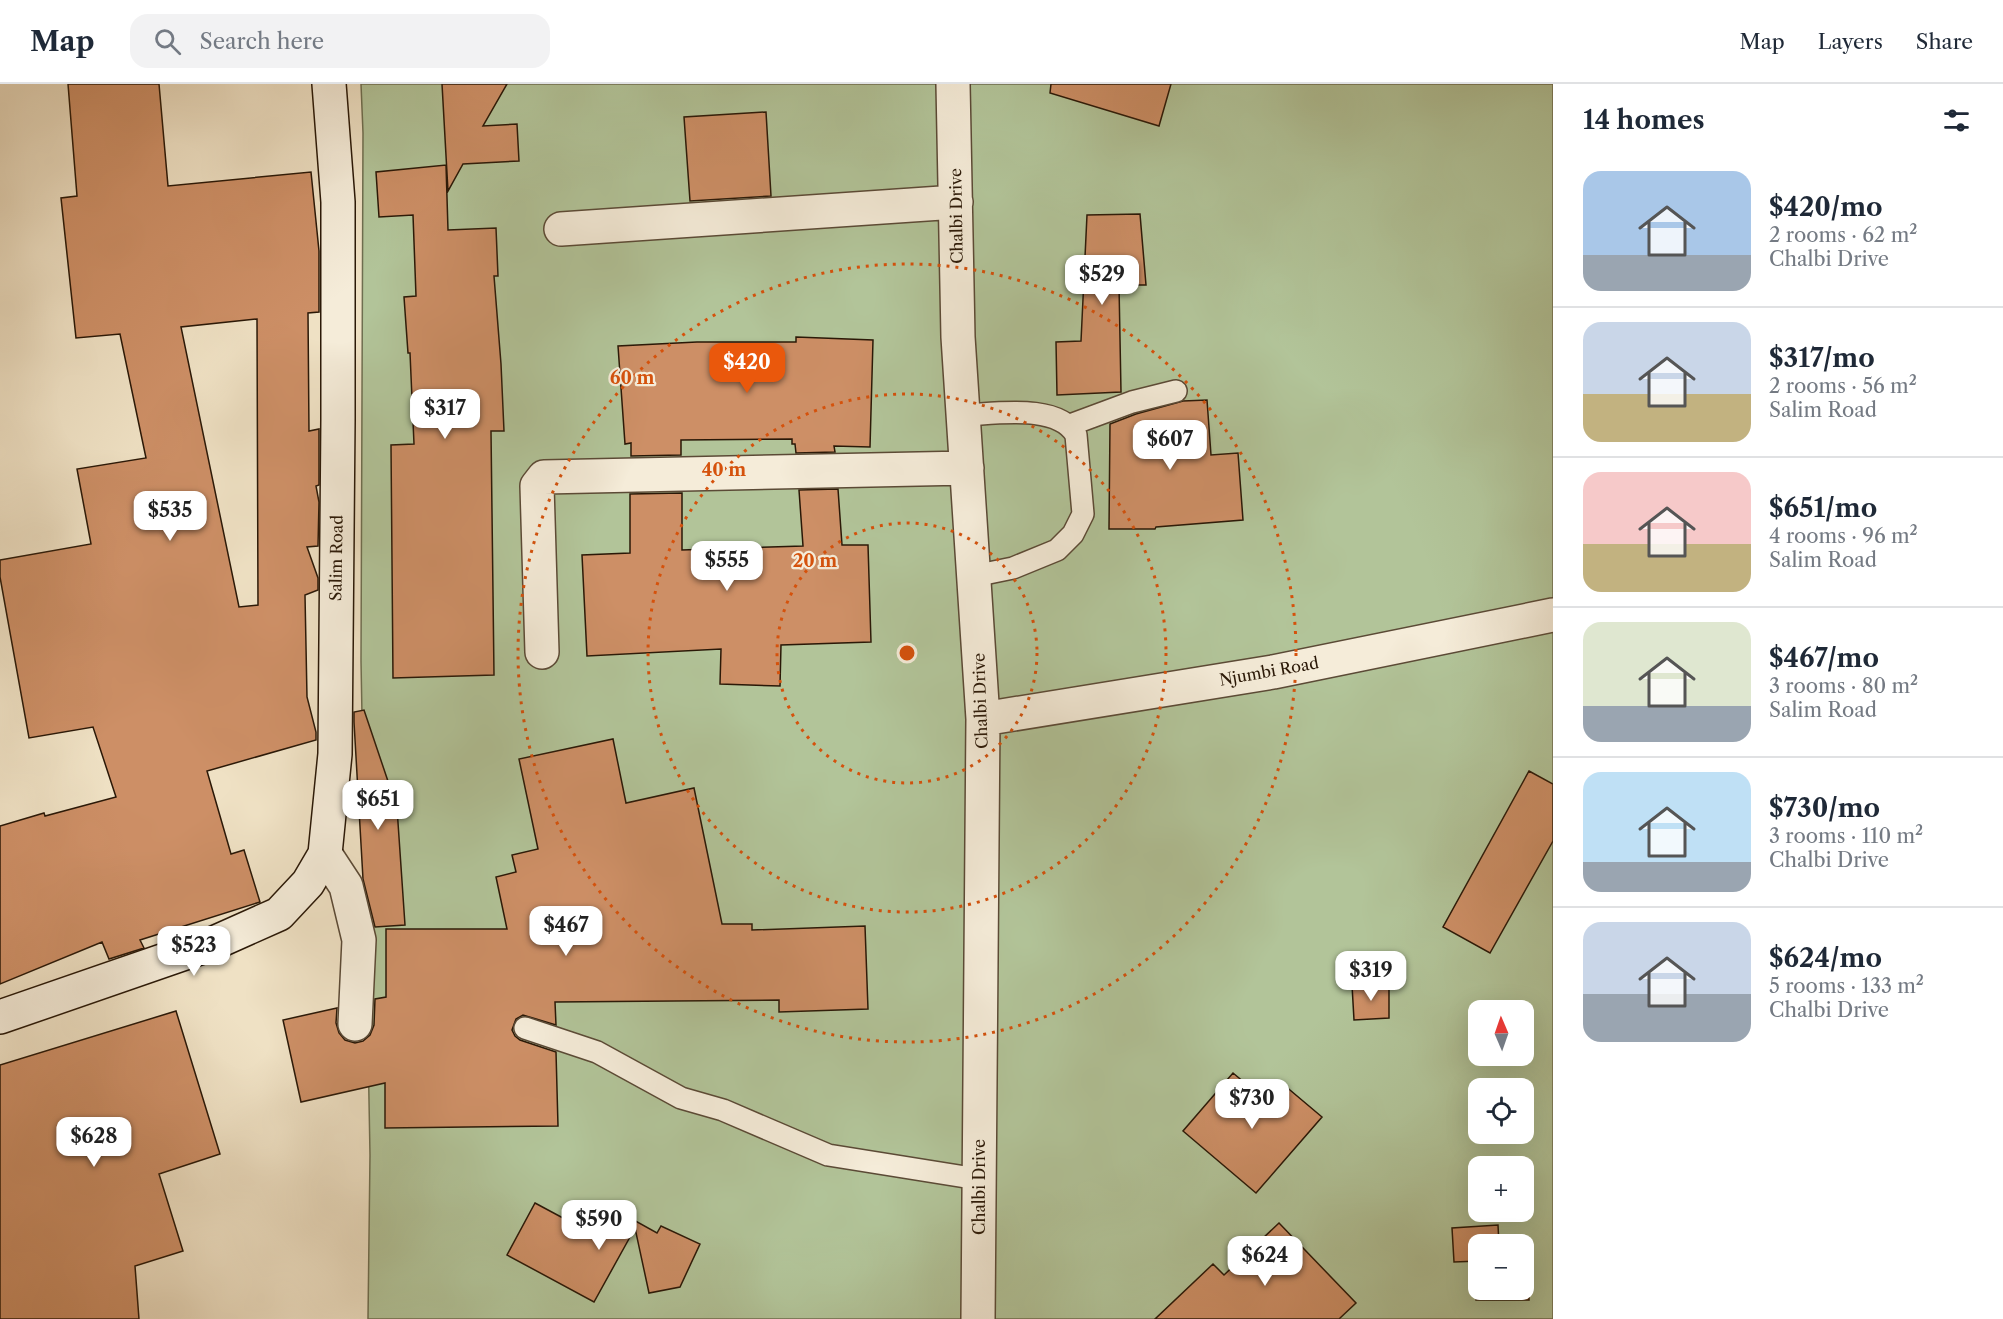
<!DOCTYPE html>
<meta charset="utf-8">
<style>
:root{--surface:#fff;--page:#f2f2f3;--text:#1f2937;--muted:#747a83;--line:#e0e1e3;--accent:#ea580c}
body{margin:0;font-family:"Libre Caslon Text",serif;background:var(--page);color:var(--text);height:100vh;display:flex;flex-direction:column;font-size:22px;white-space:nowrap}
*{box-sizing:border-box;margin:0}
p{font-size:20px;color:var(--muted)}
.icon{flex:none;width:33px;height:33px;fill:none;stroke:currentColor;stroke-width:2;stroke-linecap:round;stroke-linejoin:round}
.map{position:relative;flex:1;overflow:hidden}
.drawer{display:flex;flex-direction:column;background:var(--surface);width:450px}
.drawer>*{flex:none}
.needle{width:39px;rotate:358deg}
.tools{position:absolute;left:1468px;top:916px;display:grid;gap:12px}
.tools a{display:grid;place-items:center;width:66px;height:66px;border-radius:12px;background:var(--surface);box-shadow:0 6px 24px #0002;font-size:30px}
.price{position:absolute;translate:-50% -51px;padding:0 14px;border-radius:12px;background:#fff;color:#222;font-size:20px;line-height:39px;filter:drop-shadow(0 2px 3px #0008)}
.price::after{content:'';position:absolute;left:50%;top:36px;width:18px;height:14px;margin-left:-9px;background:inherit;clip-path:polygon(0 0,100% 0,50% 100%)}
.price.active{background:var(--accent);color:#fff}
ul{padding:0;list-style:none}
li{display:flex;align-items:center;gap:18px;height:150px;padding:0 30px}
li+li{border-top:2px solid var(--line)}
li span{display:grid;place-items:center;flex:none;width:168px;height:120px;border-radius:18px;color:#555}
li>.icon{margin-inline-start:auto}
span .icon{width:72px;height:72px;fill:#fffc;stroke-width:1}
li b{font-size:26px}
h2{display:flex;justify-content:space-between;align-items:center;height:72px;padding:0 30px;font-size:26px}
header{display:flex;align-items:center;gap:36px;box-sizing:border-box;height:84px;padding:0 30px;background:var(--surface);border-bottom:2px solid var(--line)}
header strong{font-size:28px}
nav{display:flex;gap:33px;margin-inline-start:auto;font-size:21px}
.search{width:420px;height:54px;background:var(--page);display:flex;align-items:center;gap:15px;box-sizing:border-box;padding:0 21px;border-radius:18px;color:var(--muted);font-size:22px}
main{display:flex;flex:1;min-height:0}
.map>svg:first-child{display:block}
.garden{fill:#b2c499;stroke:#6e6e50;stroke-width:1.5;fill-rule:evenodd}
.building{fill:#cd8f66;stroke:#2a1807;stroke-width:1.5;fill-rule:evenodd}
.lines{fill:none;stroke-linecap:round;stroke-linejoin:round}
.lane-casing{stroke:#5b4a36;stroke-width:24}
.street-casing{stroke:#5b4a36;stroke-width:36}
.secondary-casing{stroke:#2a1807;stroke-width:36}
.lane{stroke:#f5ecd9;stroke-width:21}
.street{stroke:#f5ecd9;stroke-width:33}
.secondary{stroke:#f5ecd9;stroke-width:33}
.ring{fill:none;stroke:#d5520c;stroke-width:3;stroke-dasharray:3 6}
.labels{text-anchor:middle;dominant-baseline:central;stroke-width:4.5;stroke-linejoin:round;paint-order:stroke}
.street-label{font-size:16px;fill:#2a1807;stroke:#f5ecd9}
.centre{fill:#d5520c;stroke:#f5ecd9;stroke-width:3}
.ring-label{font-size:18px;text-anchor:middle;font-weight:bold;fill:#d5520c;stroke:#f5ecd9;stroke-width:4.5;stroke-linejoin:round;paint-order:stroke}
</style>
<header>
<strong>Map</strong>
<div class="search"><svg class="icon" aria-label="search" viewBox="0 0 24 24"><circle cx="10" cy="10" r="6"/><path d="M15 15l6 6"/></svg>Search here</div>
<nav><a>Map</a><a>Layers</a><a>Share</a></nav>
</header>
<main>
<div class="map">
<svg width="1553" height="1235" viewBox="0 0 1553 1235">
<rect width="100%" height="100%" fill="#efe1c4"/>
<filter id="stains"><feTurbulence type="fractalNoise" baseFrequency=".00333" numOctaves="4"/><feColorMatrix values="0 0 0 0 .2 0 0 0 0 .09 0 0 0 0 .02 0 0 0 .5 -.17"/></filter>
<radialGradient id="worn" r=".72"><stop offset=".6" stop-color="#630" stop-opacity="0"/><stop offset="1" stop-color="#630" stop-opacity=".3"/></radialGradient>
<path class="garden" d="M361 0H1553V1235H368L370 1071 361 577 363 49ZM1479 927H1524V972H1479ZM1479 1005H1524V1050H1479ZM1479 1083H1524V1128H1479ZM1479 1161H1524V1206H1479Z"/>
<path class="building" d="M68 0H159L168 102 311 88 319 167V228L308 229 309 347 319 345V401L316 402 319 418 318 462 307 463 318 494V506L305 511 307 613 316 648V656L207 687 231 770 244 766 260 818 140 856 144 864 109 875 102 858 0 900V742L44 729 45 732 116 713 93 643 29 654 0 493V476L91 460 77 385 146 374 120 250 76 254 61 114 77 112ZM257 235 258 521 239 523 181 243Z
M442 0H507L483 42 517 40 519 77 463 80 448 107Z
M1051 0H1171L1159 42 1050 9Z
M766 28 771 112 690 117 684 33Z
M446 81 448 146 496 144 498 192H494L501 280 504 347H491L494 591 393 594 391 361 414 360 410 269H408L404 213 416 212 413 131 379 133 376 88Z
M1140 130 1146 201H1119L1121 308 1057 311 1056 258 1081 257 1087 131Z
M796 253 873 256 870 363 834 362 835 368 796 369 795 360H792V355L681 356V371L631 372V359L625 360 618 262 697 258H796Z
M1207 316 1211 371 1238 369 1243 436 1156 443 1155 445H1109L1110 340 1136 330 1183 317Z
M838 405 842 461H868L871 558 781 561 780 602 720 600 721 565 587 572 582 471 630 469V410L682 409V466L803 462 799 406Z
M364 626 397 724 405 841 375 843 363 795 354 638V628Z
M613 655 626 719 694 704 722 840H752V846L865 842 868 925 779 928V916L555 918 556 941 523 931 516 935 512 946 515 952 520 956 556 968 558 1042 385 1044V999L301 1018 283 936 337 924 336 939 339 949 345 956 355 959 363 957 370 951 374 941 375 915 386 913V845H507L496 793 516 788 512 771 538 765 519 675Z
M1529 687 1553 700V757L1490 869 1443 843Z
M1352 901H1389V934L1354 936Z
M176 927 220 1070 159 1090 183 1167 135 1182 139 1235H0V981Z
M1233 989 1269 1019 1284 1001 1322 1033 1256 1109 1183 1047Z
M535 1119 589 1148 605 1120 657 1149 661 1142 700 1160 680 1203 649 1209 635 1144 594 1218 507 1171Z
M1279 1139 1356 1219 1339 1235H1155L1213 1180 1224 1191Z
M1498 1141 1499 1161H1479V1177L1454 1178 1452 1144Z
M1475 1178H1479V1206H1524V1178H1529V1216H1476Z"/>
<g class="lines">
<defs>
<path id="lane" d="M963 331C995 330 1058 319 1076 351L1083 430 1073 450 1057 466 1013 484 974 492
M1070 341 1132 318 1176 307
M525 944 597 968 681 1014 723 1026 828 1071 978 1095"/>
<path id="street" d="M953 0 958 253 983 635 978 1235
M561 145 956 118
M542 568 537 402 544 393 967 384
M983 635 1273 588 1553 531
M325 770 346 802 359 856 355 940"/>
<path id="secondary" d="M0 933 214 859 279 830 308 799 325 770 335 670 338 336V118L329 0"/>
</defs>
<use href="#lane" class="lane-casing"/>
<use href="#street" class="street-casing"/>
<use href="#secondary" class="secondary-casing"/>
<use href="#lane" class="lane"/>
<use href="#street" class="street"/>
<use href="#secondary" class="secondary"/>
</g>
<g class="ring">
<circle cx="907" cy="569" r="130"/>
<circle cx="907" cy="569" r="259"/>
<circle cx="907" cy="569" r="389"/>
</g>
<g class="labels">
<g class="street-label">
<text transform="translate(956 132) rotate(-91)">Chalbi Drive</text>
<text transform="translate(336 474) rotate(-89)">Salim Road</text>
<text transform="translate(1269 587) rotate(-10)">Njumbi Road</text>
<text transform="translate(980 617) rotate(-92)">Chalbi Drive</text>
<text transform="translate(979 1103) rotate(-90)">Chalbi Drive</text>
</g>
</g>
<circle cx="907" cy="569" r="9" class="centre"/>
<g class="ring-label">
<text x="632" y="300">60 m</text>
<text x="724" y="392">40 m</text>
<text x="815" y="483">20 m</text>
</g>
<rect width="100%" height="100%" filter="url(#stains)"/>
<rect width="100%" height="100%" fill="url(#worn)"/>
</svg>
<div class="tools">
<a><svg class="needle" viewBox="-14 -14 28 28"><path d="M0-13l5 13h-10z" fill="#e53935"/><path d="M0 13l5-13h-10z" fill="#747a83"/></svg></a>
<a><svg class="icon" aria-label="locate" viewBox="0 0 24 24"><circle cx="12" cy="12" r="6"/><path d="M12 2v4M12 18v4M2 12h4M18 12h4"/></svg></a>
<a>+</a>
<a>−</a>
</div>
<b class="price" style="left:1102px;top:222px">$529</b>
<b class="price active" style="left:747px;top:310px">$420</b>
<b class="price" style="left:445px;top:356px">$317</b>
<b class="price" style="left:1170px;top:387px">$607</b>
<b class="price" style="left:170px;top:458px">$535</b>
<b class="price" style="left:727px;top:508px">$555</b>
<b class="price" style="left:378px;top:747px">$651</b>
<b class="price" style="left:566px;top:873px">$467</b>
<b class="price" style="left:194px;top:893px">$523</b>
<b class="price" style="left:1371px;top:918px">$319</b>
<b class="price" style="left:1252px;top:1046px">$730</b>
<b class="price" style="left:94px;top:1084px">$628</b>
<b class="price" style="left:599px;top:1167px">$590</b>
<b class="price" style="left:1265px;top:1203px">$624</b>
</div>
<section class="drawer">
<h2>14 homes<svg class="icon" aria-label="filters" viewBox="0 0 24 24"><path d="M4 7h16M4 17h16"/><circle cx="9" cy="7" r="2"/><circle cx="15" cy="17" r="2"/></svg></h2>
<ul>
<li><span style="background:linear-gradient(#a9c7e8 70%,#9aa5b1 0)"><svg class="icon" aria-label="home" viewBox="0 0 24 24"><path d="M3 11l9-7 9 7M6 9v11h12V9"/></svg></span><div><b>$420/mo</b><p>2 rooms · 62 m²</p><p>Chalbi Drive</p></div></li>
<li><span style="background:linear-gradient(#c9d6e8 60%,#c2b280 0)"><svg class="icon" aria-label="home" viewBox="0 0 24 24"><path d="M3 11l9-7 9 7M6 9v11h12V9"/></svg></span><div><b>$317/mo</b><p>2 rooms · 56 m²</p><p>Salim Road</p></div></li>
<li><span style="background:linear-gradient(#f6c9c9 60%,#c2b280 0)"><svg class="icon" aria-label="home" viewBox="0 0 24 24"><path d="M3 11l9-7 9 7M6 9v11h12V9"/></svg></span><div><b>$651/mo</b><p>4 rooms · 96 m²</p><p>Salim Road</p></div></li>
<li><span style="background:linear-gradient(#dfe7d0 70%,#9aa5b1 0)"><svg class="icon" aria-label="home" viewBox="0 0 24 24"><path d="M3 11l9-7 9 7M6 9v11h12V9"/></svg></span><div><b>$467/mo</b><p>3 rooms · 80 m²</p><p>Salim Road</p></div></li>
<li><span style="background:linear-gradient(#bfe0f5 75%,#9aa5b1 0)"><svg class="icon" aria-label="home" viewBox="0 0 24 24"><path d="M3 11l9-7 9 7M6 9v11h12V9"/></svg></span><div><b>$730/mo</b><p>3 rooms · 110 m²</p><p>Chalbi Drive</p></div></li>
<li><span style="background:linear-gradient(#c9d6e8 60%,#9aa5b1 0)"><svg class="icon" aria-label="home" viewBox="0 0 24 24"><path d="M3 11l9-7 9 7M6 9v11h12V9"/></svg></span><div><b>$624/mo</b><p>5 rooms · 133 m²</p><p>Chalbi Drive</p></div></li>
</ul>
</section>
</main>
